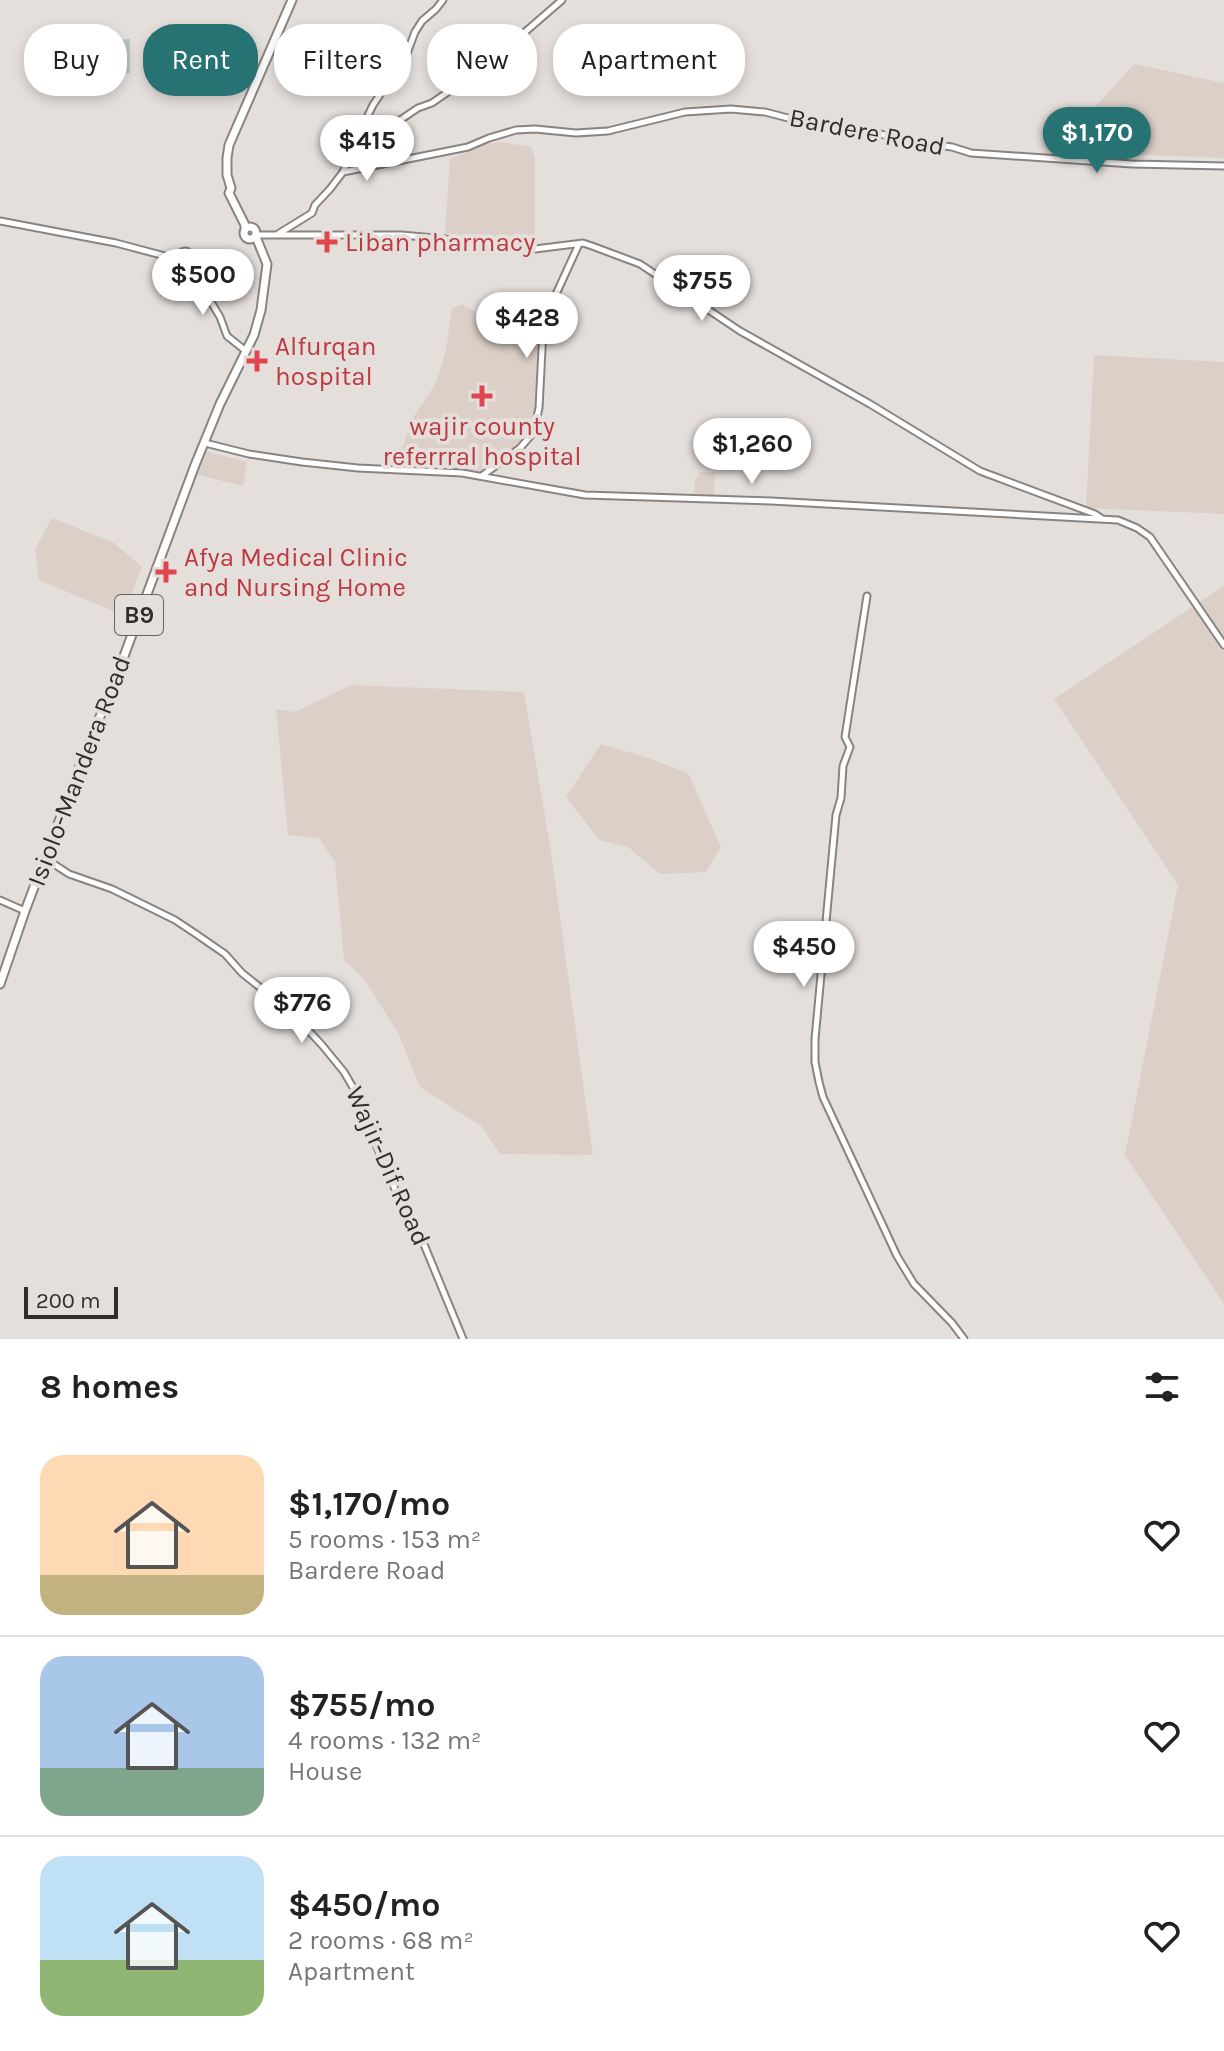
<!DOCTYPE html>
<meta charset="utf-8">
<style>
:root{--surface:#fff;--page:#f2f2f2;--text:#222;--muted:#767676;--line:#e0e0e0;--accent:#277273}
body{margin:0;font-family:Karla,sans-serif;background:var(--page);color:var(--text);height:100vh;display:flex;flex-direction:column;font-size:30px;white-space:nowrap}
*{box-sizing:border-box;margin:0}
p{font-size:26px;color:var(--muted)}
.icon{flex:none;width:44px;height:44px;fill:none;stroke:currentColor;stroke-width:2;stroke-linecap:round;stroke-linejoin:round}
.map{position:relative;height:1339px;overflow:hidden}
.panel{display:flex;flex-direction:column;background:var(--surface);flex:1}
.panel>*{flex:none}
.hud{position:absolute;left:24px;top:24px;width:800px;height:72px;display:flex;gap:16px}
.scale{position:absolute;left:24px;bottom:20px;width:94px;box-sizing:border-box;padding-left:8px;border:4px solid #302e2d;border-top:0;font-size:22px;line-height:28px;white-space:nowrap;color:#302e2d;-webkit-text-stroke:6px #e5dfdb;paint-order:stroke}
.price{position:absolute;translate:-50% -68px;padding:0 18px;border-radius:28px;background:#fff;color:#222;font-size:26px;line-height:52px;filter:drop-shadow(0 2px 4px #0008)}
.price::after{content:'';position:absolute;left:50%;top:48px;width:24px;height:18px;margin-left:-12px;background:inherit;clip-path:polygon(0 0,100% 0,50% 100%)}
.price.on{background:var(--accent);color:#fff}
ul{padding:0;list-style:none}
li{display:flex;align-items:center;gap:24px;height:200px;padding:0 40px}
li+li{border-top:2px solid var(--line)}
li span{display:grid;place-items:center;flex:none;width:224px;height:160px;border-radius:24px;color:#555}
li>.icon{margin-inline-start:auto}
span .icon{width:96px;height:96px;fill:#fffc;stroke-width:1}
li b{font-size:34px}
h2{display:flex;justify-content:space-between;align-items:center;height:96px;padding:0 40px;font-size:34px}
.pill{padding:0 28px;border-radius:32px;background:var(--surface);box-shadow:0 4px 12px #0003;font-size:28px;line-height:72px}
.pill.on{background:var(--accent);color:#fff}
.map>svg:first-child{display:block}
.built{fill:#dccfc8}
.green{fill:#b8c8bc}
.lines{fill:none;stroke-linecap:round;stroke-linejoin:round}
.tertiary-casing{stroke:#8a8481;stroke-width:9}
.secondary-casing{stroke:#8a8481;stroke-width:9}
.trunk-casing{stroke:#8a8481;stroke-width:11}
.tertiary{stroke:#fff;stroke-width:5}
.secondary{stroke:#fff;stroke-width:5}
.trunk{stroke:#fff;stroke-width:7}
.health-dot{fill:#e0444e;stroke:#e5dfdb;stroke-width:3}
.labels{text-anchor:middle;dominant-baseline:central;stroke-width:8;stroke-linejoin:round;paint-order:stroke}
.shield{fill:#e5dfdb;stroke:#666361;stroke-width:2}
.shield-label{font-size:24px;font-weight:bold;fill:#302e2d}
.street-label{font-size:26px;fill:#302e2d;stroke:#e5dfdb}
.health-label{font-size:26px;fill:#be3a42;stroke:#e5dfdb;text-anchor:start}
</style>
<div class="map">
<svg width="1224" height="1339" viewBox="0 0 1224 1339">
<rect width="100%" height="100%" fill="#e5dfdb"/>
<path class="built" d="M1134 64 1224 83V158L1103 153 1096 106Z
M500 142 532 147 535 158V248L445 233 450 159 486 144Z
M462 304 539 348 536 410 527 437 487 471 402 465 398 461 412 419 436 383 446 350 452 308Z
M1094 355 1224 362V514L1086 508Z
M205 451 247 462 243 486 198 475Z
M699 472H715L714 496H694L695 478H698Z
M52 518 114 543 142 567 123 615 39 580 35 549Z
M1224 586V1304L1125 1155 1178 885 1054 699Z
M351 685 524 692 550 845 593 1155 500 1154 481 1126 420 1087 398 1033 364 979 344 960 335 862 319 838 288 835 276 709 295 712Z
M601 744 645 757 688 773 721 847 706 872 660 874 628 847 599 840 566 797Z"/>
<path class="green" d="M130 39V73L75 77V44Z"/>
<g class="lines">
<defs>
<path id="tertiary" d="M350 153 373 105 396 71 403 64 415 32 422 21 436 9 443 0
M343 172 349 158 366 143 418 108 432 103 487 65 562 0
M278 234 312 213 315 205 330 189 343 172 468 147 489 138 516 130 535 129 576 133 608 131 685 112 731 109 765 112 792 119 853 128 920 143 952 147 971 153 1132 164 1224 166
M256 235H402L445 239 480 245 518 249H535L583 243 592 246 640 264 740 331 870 404 980 471 1095 514 1101 518
M205 443 249 454 302 462 358 468 462 473 585 495 771 501 1118 520 1137 528 1150 537 1224 645
M483 475 520 448 533 433 539 408 543 330 551 305 579 244
M867 596 845 737 850 747 843 766 841 798 836 815 815 1039V1062L819 1082 823 1097 897 1256 914 1284 952 1323 964 1339
M0 900 25 911"/>
<path id="secondary" d="M0 221 116 243 180 260
M179 257a6 6 0 1 1 12 0a6 6 0 1 1-12 0Z
M185 263 192 270 220 317 227 336 246 351
M46 859 69 874 112 889 175 920 196 934 225 954 242 973 292 1013 322 1045 344 1072 358 1096 374 1140 403 1208 423 1242 463 1339"/>
<path id="trunk" d="M244 233a6 6 0 1 1 12 0a6 6 0 1 1-12 0Z
M245 229V225L229 193 231 188 227 175V158L229 145 292 0
M0 984 25 911 86 750 114 683 195 465 220 404 254 335 261 310 267 264 256 237"/>
</defs>
<use href="#tertiary" class="tertiary-casing"/>
<use href="#secondary" class="secondary-casing"/>
<use href="#trunk" class="trunk-casing"/>
<use href="#tertiary" class="tertiary"/>
<use href="#secondary" class="secondary"/>
<use href="#trunk" class="trunk"/>
</g>
<g class="health-dot">
<path d="M323 230h8v8h8v8h-8v8h-8v-8h-8v-8h8z"/>
<path d="M253 349h8v8h8v8h-8v8h-8v-8h-8v-8h8z"/>
<path d="M478 384h8v8h8v8h-8v8h-8v-8h-8v-8h8z"/>
<path d="M162 560h8v8h8v8h-8v8h-8v-8h-8v-8h8z"/>
</g>
<g class="labels">
<rect class="shield" x="115" y="595" width="48" height="40" rx="6"/>
<g class="shield-label">
<text x="139" y="615">B9</text>
</g>
<g class="street-label">
<text transform="translate(867 132) rotate(11)">Bardere Road</text>
<text transform="translate(79 771) rotate(-69)">Isiolo-Mandera Road</text>
<text transform="translate(388 1166) rotate(66)">Wajir-Dif Road</text>
</g>
<g class="health-label">
<text x="345" y="242">Liban pharmacy</text>
<text x="275" y="346">Alfurqan<tspan x="275" dy="30">hospital</tspan></text>
<text x="482" y="426" text-anchor="middle">wajir county<tspan x="482" dy="30">referrral hospital</tspan></text>
<text x="184" y="557">Afya Medical Clinic<tspan x="184" dy="30">and Nursing Home</tspan></text>
</g>
</g>
</svg>
<div class="scale">200 m</div>
<b class="price on" style="left:1097px;top:175px">$1,170</b>
<b class="price" style="left:367px;top:183px">$415</b>
<b class="price" style="left:203px;top:317px">$500</b>
<b class="price" style="left:702px;top:323px">$755</b>
<b class="price" style="left:527px;top:360px">$428</b>
<b class="price" style="left:752px;top:486px">$1,260</b>
<b class="price" style="left:804px;top:989px">$450</b>
<b class="price" style="left:302px;top:1045px">$776</b>
<div class="hud">
<a class="pill">Buy</a>
<a class="pill on">Rent</a>
<a class="pill">Filters</a>
<a class="pill">New</a>
<a class="pill">Apartment</a>
</div>
</div>
<section class="panel">
<h2>8 homes<svg class="icon" aria-label="filters" viewBox="0 0 24 24"><path d="M4 7h16M4 17h16"/><circle cx="9" cy="7" r="2"/><circle cx="15" cy="17" r="2"/></svg></h2>
<ul>
<li><span style="background:linear-gradient(#ffd9b3 75%,#c2b280 0)"><svg class="icon" aria-label="home" viewBox="0 0 24 24"><path d="M3 11l9-7 9 7M6 9v11h12V9"/></svg></span><div><b>$1,170/mo</b><p>5 rooms · 153 m²</p><p>Bardere Road</p></div><svg class="icon" aria-label="heart" viewBox="0 0 24 24"><path d="M12 20l-8-8c-3-5 5-10 8-4 3-6 11-1 8 4z"/></svg></li>
<li><span style="background:linear-gradient(#a9c7e8 70%,#7fa58c 0)"><svg class="icon" aria-label="home" viewBox="0 0 24 24"><path d="M3 11l9-7 9 7M6 9v11h12V9"/></svg></span><div><b>$755/mo</b><p>4 rooms · 132 m²</p><p>House</p></div><svg class="icon" aria-label="heart" viewBox="0 0 24 24"><path d="M12 20l-8-8c-3-5 5-10 8-4 3-6 11-1 8 4z"/></svg></li>
<li><span style="background:linear-gradient(#bfe0f5 65%,#8fb573 0)"><svg class="icon" aria-label="home" viewBox="0 0 24 24"><path d="M3 11l9-7 9 7M6 9v11h12V9"/></svg></span><div><b>$450/mo</b><p>2 rooms · 68 m²</p><p>Apartment</p></div><svg class="icon" aria-label="heart" viewBox="0 0 24 24"><path d="M12 20l-8-8c-3-5 5-10 8-4 3-6 11-1 8 4z"/></svg></li>
</ul>
</section>
